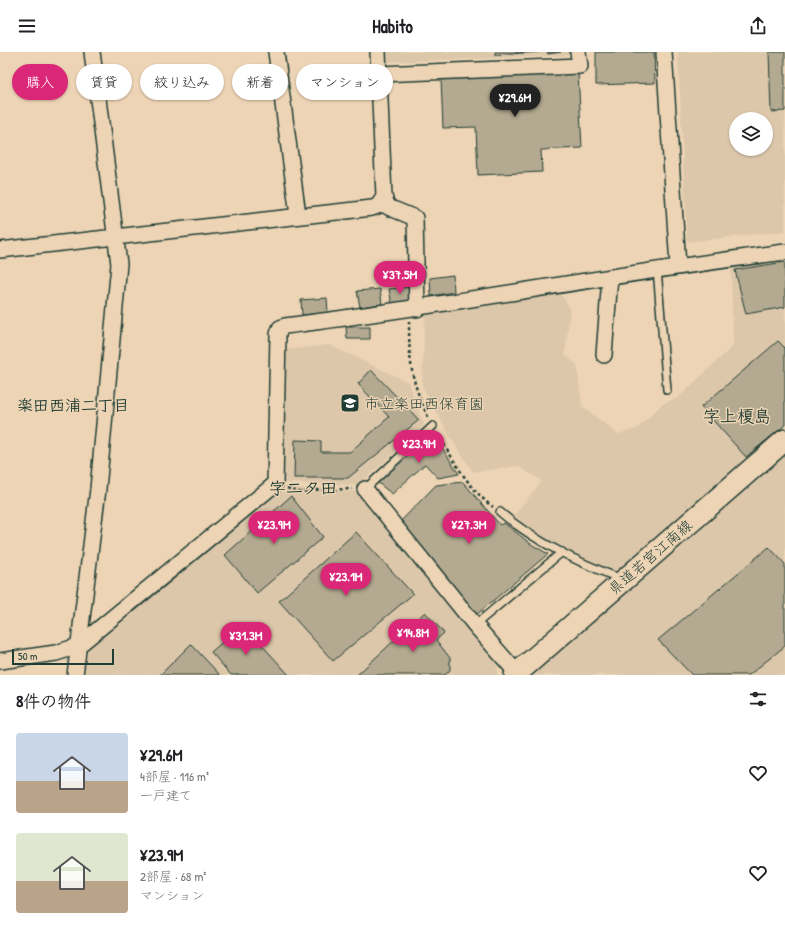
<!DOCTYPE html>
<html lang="ja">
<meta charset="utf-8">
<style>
:root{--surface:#fff;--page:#f6f6f6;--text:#202124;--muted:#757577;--accent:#db2777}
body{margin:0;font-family:"Patrick Hand","Klee One",sans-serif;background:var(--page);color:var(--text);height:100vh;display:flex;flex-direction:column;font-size:15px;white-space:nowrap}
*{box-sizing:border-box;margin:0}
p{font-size:13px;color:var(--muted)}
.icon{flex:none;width:22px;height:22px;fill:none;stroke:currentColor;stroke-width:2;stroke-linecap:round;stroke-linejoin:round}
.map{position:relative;height:623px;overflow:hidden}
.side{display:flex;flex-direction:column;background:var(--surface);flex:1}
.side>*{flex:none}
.hud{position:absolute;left:12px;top:12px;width:400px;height:36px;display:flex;gap:8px}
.buttons{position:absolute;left:729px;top:60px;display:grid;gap:8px}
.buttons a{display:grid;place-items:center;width:44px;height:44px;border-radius:50%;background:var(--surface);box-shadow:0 1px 3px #0004;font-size:20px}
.scale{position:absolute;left:12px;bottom:10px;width:102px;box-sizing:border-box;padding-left:4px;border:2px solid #1f3d34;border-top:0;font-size:11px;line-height:14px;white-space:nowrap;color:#1f3d34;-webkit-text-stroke:3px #edd4b5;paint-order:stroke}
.price{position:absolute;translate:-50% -34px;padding:0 9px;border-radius:14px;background:var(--accent);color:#fff;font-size:13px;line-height:26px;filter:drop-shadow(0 1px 2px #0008)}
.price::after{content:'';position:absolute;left:50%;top:24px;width:12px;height:9px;margin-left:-6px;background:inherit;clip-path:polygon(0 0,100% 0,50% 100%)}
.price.on{background:#222;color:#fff}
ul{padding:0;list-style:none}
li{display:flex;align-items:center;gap:12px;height:100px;padding:0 16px}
li span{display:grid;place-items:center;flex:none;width:112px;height:80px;border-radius:4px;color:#555}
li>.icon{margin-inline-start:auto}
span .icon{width:48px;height:48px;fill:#fffc;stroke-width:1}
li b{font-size:17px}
h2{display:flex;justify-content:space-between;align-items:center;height:48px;padding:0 16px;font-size:17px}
.pill{padding:0 14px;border-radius:18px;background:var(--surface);box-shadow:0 1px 3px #0004;font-size:14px;line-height:36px}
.pill.on{background:var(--accent);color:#fff}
header{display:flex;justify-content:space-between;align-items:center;height:52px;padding:0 16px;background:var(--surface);font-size:18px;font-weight:700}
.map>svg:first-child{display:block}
.built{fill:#dcc7aa;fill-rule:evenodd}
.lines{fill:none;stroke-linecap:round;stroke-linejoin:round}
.stream{stroke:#697463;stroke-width:4}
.building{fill:#b4aa91;stroke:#1f3d34}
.service-casing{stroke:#1f3d34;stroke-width:10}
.minor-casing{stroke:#1f3d34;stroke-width:18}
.secondary-casing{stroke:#1f3d34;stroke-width:24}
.path{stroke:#1f3d34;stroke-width:2.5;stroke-dasharray:3 3;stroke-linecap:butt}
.service{stroke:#edd4b5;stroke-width:7}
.minor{stroke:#edd4b5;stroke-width:15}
.secondary{stroke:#edd4b5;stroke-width:21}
.labels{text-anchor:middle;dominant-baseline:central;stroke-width:3;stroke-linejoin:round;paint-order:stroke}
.poi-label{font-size:15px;fill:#1f3d34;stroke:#edd4b5;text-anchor:start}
.street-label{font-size:15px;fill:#1f3d34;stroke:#edd4b5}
.neighbourhood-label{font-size:16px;font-weight:bold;fill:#1f3d34;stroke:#edd4b5}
.quarter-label{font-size:17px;font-weight:bold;fill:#1f3d34;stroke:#edd4b5}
</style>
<header><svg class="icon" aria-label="menu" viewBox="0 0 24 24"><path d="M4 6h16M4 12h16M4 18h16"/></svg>Habito<svg class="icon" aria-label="share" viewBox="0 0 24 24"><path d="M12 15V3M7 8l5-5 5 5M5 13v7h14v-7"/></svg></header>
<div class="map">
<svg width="785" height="623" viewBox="0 0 785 623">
<rect width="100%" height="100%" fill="#edd4b5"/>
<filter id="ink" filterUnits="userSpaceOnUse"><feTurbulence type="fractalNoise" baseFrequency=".025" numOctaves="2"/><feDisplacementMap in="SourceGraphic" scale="8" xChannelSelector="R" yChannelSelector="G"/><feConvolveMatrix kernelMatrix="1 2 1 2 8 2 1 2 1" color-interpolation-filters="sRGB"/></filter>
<g filter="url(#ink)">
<path class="built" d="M385 0H578L579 3 386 10Z
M678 0H785V179L687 190ZM736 67H766V97H736Z
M785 207V374L617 523 568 500 544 487 514 463 542 429 518 414 473 420 449 383 422 334 425 263 558 238 570 256 565 303 577 313 582 354 618 382 638 376 662 352 678 346 733 294 731 215Z
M329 293 408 330 424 373 359 433 281 431 286 298Z
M785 403V623H531L640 530Z
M294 436 358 440 498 611 497 623H84L90 588 280 440Z"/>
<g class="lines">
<path class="stream" d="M134 558 276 440"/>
</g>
<path class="building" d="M495 0H539L495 3Z
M547 0H561L548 2Z
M596 0H654L655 31 596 33Z
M769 0H785V59L771 60Z
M578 21 582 96 541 98 542 120 478 123 476 75 443 76 441 27Z
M785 210V255L746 262 735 218Z
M453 223 454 240 431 244 430 226Z
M409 235 411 249 392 253 389 237Z
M380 237 382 252 360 255 357 239Z
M327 246 328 261 302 263 301 248Z
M346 275H370V287H347Z
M778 289 785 296V373L746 405 701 355Z
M371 318 419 368 348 426H294L295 388 321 389V400H350L389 365 358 332Z
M432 380 459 422 438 426 425 412 392 442 376 429Z
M463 430 500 473 504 471 531 492 548 502 475 564 440 528 441 517 399 471 436 433Z
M291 444 323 485 257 541 225 503Z
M356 480 413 542 333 609 279 549Z
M769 495 785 512V594L749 623H692L658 588Z
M425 560 444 581 436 588 450 606V618L445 623H357Z
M243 572 289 623H231L211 600Z
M191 592 220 623H160Z"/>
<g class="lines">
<defs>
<path id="service" d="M657 217 667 338
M365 437 433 374
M500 460C535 490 578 510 621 527
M475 573 562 500"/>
<path id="minor" d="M276 0 298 163
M378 0 384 145 388 155 415 166 417 257
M664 0 678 214
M379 22 580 14 578 0
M0 198 372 156 378 154 384 145
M604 303 610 225
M365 437 475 573 517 621
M0 609 56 601 78 594 275 432 278 282 280 276 285 274C452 253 618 221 785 200
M75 623 98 437 119 212 92 0"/>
<path id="secondary" d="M515 623 785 388"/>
</defs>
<use href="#service" class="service-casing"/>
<use href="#minor" class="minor-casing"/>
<use href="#secondary" class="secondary-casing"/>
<path class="path" d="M409 269C409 310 411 330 429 367
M438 382C453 407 469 438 493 455
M287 436 302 441 309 438 352 437"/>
<use href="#service" class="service"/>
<use href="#minor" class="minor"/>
<use href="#secondary" class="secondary"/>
</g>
</g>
<defs>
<symbol id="school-square" viewBox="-11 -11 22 22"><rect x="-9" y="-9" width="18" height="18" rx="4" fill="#1f3d34" stroke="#edd4b5"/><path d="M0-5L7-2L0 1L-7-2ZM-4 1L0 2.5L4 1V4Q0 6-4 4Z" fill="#fff"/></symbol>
</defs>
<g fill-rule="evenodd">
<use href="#school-square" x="339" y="340" width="22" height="22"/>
</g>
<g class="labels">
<g class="poi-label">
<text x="364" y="351">市立楽田西保育園</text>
</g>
<g class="street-label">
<text transform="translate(650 505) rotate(-41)">県道若宮江南線</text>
</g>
<g class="neighbourhood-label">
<text x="73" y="353">楽田西浦二丁目</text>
</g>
<g class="quarter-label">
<text x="737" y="363">字上榎島</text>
<text x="303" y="435">字二タ田</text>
</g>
</g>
</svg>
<div class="buttons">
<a><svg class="icon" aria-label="layers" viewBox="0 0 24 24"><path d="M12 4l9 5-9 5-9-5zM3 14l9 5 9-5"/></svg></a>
</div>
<div class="scale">50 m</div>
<b class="price on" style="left:515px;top:66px">¥29.6M</b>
<b class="price" style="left:400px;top:243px">¥37.5M</b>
<b class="price" style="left:419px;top:412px">¥23.9M</b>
<b class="price" style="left:274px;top:493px">¥23.9M</b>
<b class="price" style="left:469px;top:493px">¥27.3M</b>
<b class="price" style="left:346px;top:545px">¥23.1M</b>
<b class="price" style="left:413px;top:601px">¥14.8M</b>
<b class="price" style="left:246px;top:604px">¥31.3M</b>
<div class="hud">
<a class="pill on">購入</a>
<a class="pill">賃貸</a>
<a class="pill">絞り込み</a>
<a class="pill">新着</a>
<a class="pill">マンション</a>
</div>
</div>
<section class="side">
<h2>8件の物件<svg class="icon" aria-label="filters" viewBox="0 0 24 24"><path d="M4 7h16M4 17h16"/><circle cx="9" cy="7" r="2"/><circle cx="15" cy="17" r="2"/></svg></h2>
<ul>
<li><span style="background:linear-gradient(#c9d6e8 60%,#b9a48a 0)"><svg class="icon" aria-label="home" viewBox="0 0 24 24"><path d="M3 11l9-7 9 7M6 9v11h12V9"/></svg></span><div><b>¥29.6M</b><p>4部屋 · 116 m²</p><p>一戸建て</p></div><svg class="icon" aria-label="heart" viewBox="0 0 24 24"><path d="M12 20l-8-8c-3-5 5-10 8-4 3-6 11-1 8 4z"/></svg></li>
<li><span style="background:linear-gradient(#dfe7d0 60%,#b9a48a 0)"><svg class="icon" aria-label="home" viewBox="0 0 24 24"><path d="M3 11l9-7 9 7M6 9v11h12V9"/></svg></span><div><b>¥23.9M</b><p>2部屋 · 68 m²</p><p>マンション</p></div><svg class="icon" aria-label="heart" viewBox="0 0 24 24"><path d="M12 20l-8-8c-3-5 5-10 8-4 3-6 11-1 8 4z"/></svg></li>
</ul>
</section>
